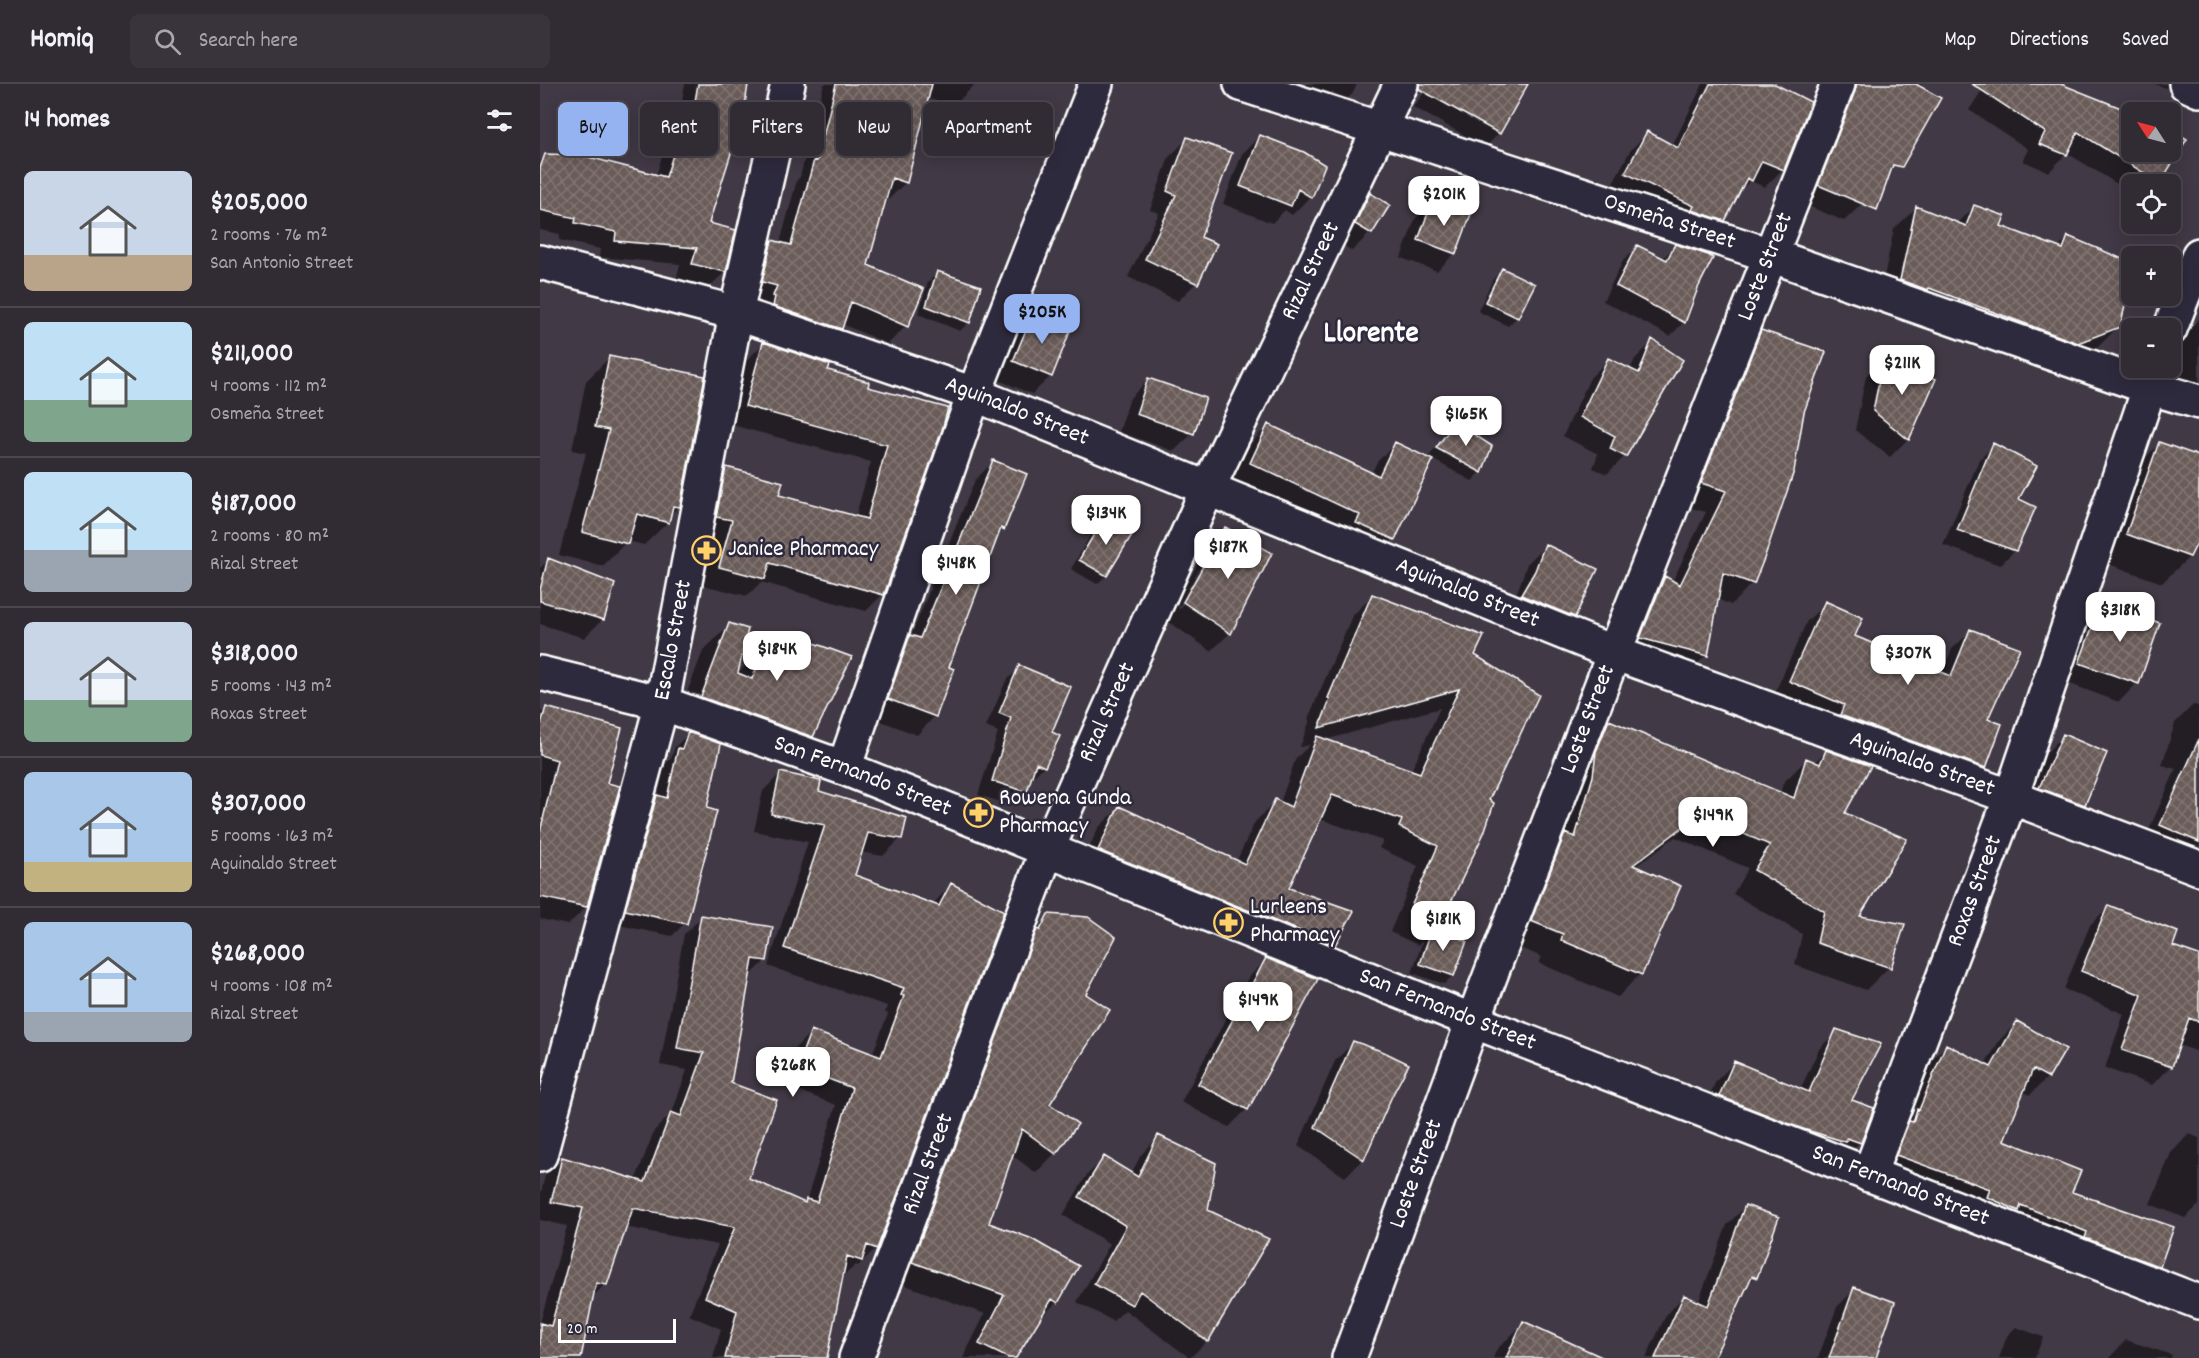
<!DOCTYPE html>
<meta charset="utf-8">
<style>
:root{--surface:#312b34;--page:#39333c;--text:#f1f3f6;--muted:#a8a7ac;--line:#4c474f;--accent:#95b2f1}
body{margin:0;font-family:Dekko,sans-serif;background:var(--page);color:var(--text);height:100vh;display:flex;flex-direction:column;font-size:22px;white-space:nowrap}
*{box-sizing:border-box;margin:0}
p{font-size:20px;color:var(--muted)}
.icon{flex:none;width:33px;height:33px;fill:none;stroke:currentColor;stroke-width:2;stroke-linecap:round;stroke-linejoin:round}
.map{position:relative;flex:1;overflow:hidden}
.side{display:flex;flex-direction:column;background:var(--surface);width:540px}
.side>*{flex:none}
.guide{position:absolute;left:18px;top:18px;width:570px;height:54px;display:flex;gap:12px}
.needle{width:39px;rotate:306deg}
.controls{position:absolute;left:1581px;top:18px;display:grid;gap:12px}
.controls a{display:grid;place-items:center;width:60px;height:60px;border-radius:9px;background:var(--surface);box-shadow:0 3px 15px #0003,0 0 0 2px var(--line);font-size:30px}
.scale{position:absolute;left:18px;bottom:15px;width:118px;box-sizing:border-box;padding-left:6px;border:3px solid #fff;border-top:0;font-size:16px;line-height:21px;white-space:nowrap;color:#fff;-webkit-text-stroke:4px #2f2a3d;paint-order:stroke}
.price{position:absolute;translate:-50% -51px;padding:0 14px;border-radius:12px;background:#fff;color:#222;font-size:20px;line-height:39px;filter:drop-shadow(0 2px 3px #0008)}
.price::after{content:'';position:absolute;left:50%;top:36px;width:18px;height:14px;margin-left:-9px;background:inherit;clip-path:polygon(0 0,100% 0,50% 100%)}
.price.current{background:var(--accent);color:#111}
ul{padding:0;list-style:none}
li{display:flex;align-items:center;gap:18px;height:150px;padding:0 24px}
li+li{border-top:2px solid var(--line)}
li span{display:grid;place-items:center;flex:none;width:168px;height:120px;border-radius:9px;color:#555}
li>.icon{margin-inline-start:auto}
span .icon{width:72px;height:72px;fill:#fffc;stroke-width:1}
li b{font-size:26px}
h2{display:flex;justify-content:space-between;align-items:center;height:72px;padding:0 24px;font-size:26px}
.pill{padding:0 21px;border-radius:9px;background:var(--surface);box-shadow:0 3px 15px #0003,0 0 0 2px var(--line);font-size:21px;line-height:54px}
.pill.current{background:var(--accent);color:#111}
header{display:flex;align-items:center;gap:36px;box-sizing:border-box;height:84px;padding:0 30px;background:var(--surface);border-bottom:2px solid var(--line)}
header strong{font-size:28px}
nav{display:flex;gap:33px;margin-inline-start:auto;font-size:21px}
.search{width:420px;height:54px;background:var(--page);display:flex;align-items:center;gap:15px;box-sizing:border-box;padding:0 21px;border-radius:9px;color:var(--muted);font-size:22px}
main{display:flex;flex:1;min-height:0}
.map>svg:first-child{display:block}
.shadow{fill:#0007;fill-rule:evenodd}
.building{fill:url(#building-cross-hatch);stroke:#fff;stroke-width:1.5}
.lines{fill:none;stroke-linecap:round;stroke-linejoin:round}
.minor-casing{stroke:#fff;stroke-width:38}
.minor{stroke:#2f2a3d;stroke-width:33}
.labels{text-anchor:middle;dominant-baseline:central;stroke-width:5;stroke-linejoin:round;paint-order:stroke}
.street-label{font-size:24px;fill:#fff;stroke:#2f2a3d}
.poi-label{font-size:24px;fill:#fff;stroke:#2f2a3d;text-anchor:start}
.district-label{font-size:30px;font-weight:bold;fill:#fff;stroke:#2f2a3d}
</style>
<header>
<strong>Homiq</strong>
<div class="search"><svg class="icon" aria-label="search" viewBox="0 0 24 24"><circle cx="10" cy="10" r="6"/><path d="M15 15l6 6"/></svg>Search here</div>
<nav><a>Map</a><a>Directions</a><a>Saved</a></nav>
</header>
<main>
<section class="side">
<h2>14 homes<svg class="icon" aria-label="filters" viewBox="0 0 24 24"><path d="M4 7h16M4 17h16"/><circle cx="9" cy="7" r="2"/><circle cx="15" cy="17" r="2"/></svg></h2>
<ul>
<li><span style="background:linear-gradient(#c9d6e8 70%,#b9a48a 0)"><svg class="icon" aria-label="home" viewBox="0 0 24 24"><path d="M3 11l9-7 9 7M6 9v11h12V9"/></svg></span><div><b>$205,000</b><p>2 rooms · 76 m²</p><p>San Antonio Street</p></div></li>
<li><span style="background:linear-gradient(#bfe0f5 65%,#7fa58c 0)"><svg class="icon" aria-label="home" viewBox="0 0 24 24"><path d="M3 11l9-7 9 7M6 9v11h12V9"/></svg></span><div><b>$211,000</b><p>4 rooms · 112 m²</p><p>Osmeña Street</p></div></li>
<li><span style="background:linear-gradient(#bfe0f5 65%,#9aa5b1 0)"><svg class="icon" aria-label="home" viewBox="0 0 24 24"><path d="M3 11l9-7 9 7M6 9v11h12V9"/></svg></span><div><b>$187,000</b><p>2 rooms · 80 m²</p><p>Rizal Street</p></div></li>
<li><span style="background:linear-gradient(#c9d6e8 65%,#7fa58c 0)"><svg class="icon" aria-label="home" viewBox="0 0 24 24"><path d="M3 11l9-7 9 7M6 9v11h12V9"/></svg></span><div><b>$318,000</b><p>5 rooms · 143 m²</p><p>Roxas Street</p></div></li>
<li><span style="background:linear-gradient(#a9c7e8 75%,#c2b280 0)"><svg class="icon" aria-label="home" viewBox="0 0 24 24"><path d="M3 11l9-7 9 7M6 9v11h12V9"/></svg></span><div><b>$307,000</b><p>5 rooms · 163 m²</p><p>Aguinaldo Street</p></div></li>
<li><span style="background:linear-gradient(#a9c7e8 75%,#9aa5b1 0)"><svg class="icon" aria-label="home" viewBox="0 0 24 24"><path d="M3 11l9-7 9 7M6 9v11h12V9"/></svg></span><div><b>$268,000</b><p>4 rooms · 108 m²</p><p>Rizal Street</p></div></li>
</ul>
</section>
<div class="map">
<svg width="1659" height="1274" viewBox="0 0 1659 1274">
<defs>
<pattern id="building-cross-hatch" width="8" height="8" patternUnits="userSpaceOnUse" patternTransform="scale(1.5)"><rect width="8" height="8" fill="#6b5b59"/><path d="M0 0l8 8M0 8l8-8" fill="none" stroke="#817472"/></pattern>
</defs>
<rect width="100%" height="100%" fill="#413945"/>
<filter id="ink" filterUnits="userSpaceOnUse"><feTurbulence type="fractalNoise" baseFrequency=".0167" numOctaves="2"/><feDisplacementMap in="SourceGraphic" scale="12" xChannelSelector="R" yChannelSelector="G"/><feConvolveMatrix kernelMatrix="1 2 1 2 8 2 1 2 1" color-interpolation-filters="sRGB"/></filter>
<g filter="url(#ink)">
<path class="shadow" d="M145 0H207L167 140 194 147 185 188 167 205 136 197 140 180 59 173 60 165 19 156 20 150 0 146V77L6 71 116 92 125 62 136 52Z
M284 0H435L416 20 387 15 366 98 348 116 345 115 326 182 366 242 348 260 302 240 300 244 282 262 216 230 220 219 205 216 214 175 232 157 240 159 257 96 260 93Z
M736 0H817L813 9 797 26Z
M891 0H967L959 49 946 63 873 23Z
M1163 0H1231L1269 19 1243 85 1225 103 1210 97 1198 109 1184 136 1167 153 1069 106 1090 67 1107 49 1132 62Z
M1306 0H1382L1323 119 1304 137 1261 119Z
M1446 0H1517L1592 68H1630L1645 56 1618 98 1616 100H1592V109L1527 69 1509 88 1483 77 1488 65 1429 26Z
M1615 0H1659L1644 11Z
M720 52 770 113 752 131 745 126 732 139 683 120 702 70Z
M648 54 659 153 656 199 638 217 588 193 619 129 610 126 629 73Z
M830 110V149L812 167 798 158 812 129Z
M893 117 915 169 897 187 861 174 875 135Z
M1434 123 1459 143 1517 165 1528 153 1579 242 1557 264 1515 280 1339 217 1354 145 1376 124 1417 140Z
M1135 162 1144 238 1130 252 1063 217 1083 177 1097 163 1122 175Z
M962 186 977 233 968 242 938 227 953 195Z
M397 189 429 238 420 247 378 230 388 198Z
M493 231 511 292 492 310 456 295 475 249Z
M1659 235V332L1621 310 1641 254Z
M1222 247 1263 328 1212 499 1191 521 1177 515 1166 571 1145 593 1080 575 1104 515 1125 494 1132 498 1166 428 1141 421 1201 269Z
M1113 257 1085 372 1067 390 1053 384 1058 370 1023 352 1050 294 1068 276 1090 286 1095 275Z
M223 260 326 304 406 325 343 510 326 527 221 498 207 512 163 501 175 454 160 450 169 402 186 384 237 412 315 434 331 378 188 340 206 277Z
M69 274 139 423 129 432 128 438 104 461 87 457 63 482 19 471 46 369 32 366 46 297Z
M1344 274 1394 296 1368 355 1350 373 1315 346 1326 292Z
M608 296 653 349 634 367 579 348 590 314Z
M915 339 941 388 932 397 892 375 853 455 835 474 692 397 710 360 728 342 831 390 837 378 855 360 887 375Z
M1620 359 1659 373V451L1649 473 1622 499 1560 477 1593 386Z
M1454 361 1477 416 1475 466 1460 481 1403 461 1439 376Z
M453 378 463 445 456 452 407 584 395 632 377 651 331 633 352 571 371 552 435 396Z
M564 434 591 450 566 492 557 500 531 485 555 443Z
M685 445 690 549 671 567 626 536 667 463ZM671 464H675L640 525 638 524Z
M1006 461 1034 532 1016 550 964 529 978 506 987 480Z
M9 476 63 535 44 554 0 540V484Z
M832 512 933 572 947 717 899 840 893 846 913 891 904 900 872 889 883 856 878 861 850 848 878 782 839 764 843 757 780 735 747 805 794 861 773 881 539 787 558 744 579 724 696 778 715 738 736 717 740 719 756 674 770 661 760 663 770 636 768 635 812 532ZM900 624 871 687 785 656Z
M1286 519 1313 553 1402 590 1412 565 1431 547 1446 636 1444 683 1426 701 1232 615 1267 537Z
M1561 520 1618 540 1597 599 1579 618 1522 597 1543 539Z
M189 541 195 592 226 561 246 569 260 556 272 652 245 679 135 640 163 567ZM155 609 171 615 178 619 154 612Z
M480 583 510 649 504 682 489 697 486 707 471 721 438 711 458 648 446 643 466 597Z
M1653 621 1659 622V784L1603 759 1636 685 1622 681 1635 639Z
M6 624 65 700 46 823 28 841 0 835V627L3 628Z
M1069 637 1240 710 1243 699 1266 676 1274 679 1286 667 1303 730 1318 833 1349 883 1326 906 1255 881 1262 850 1193 810 1208 784 1135 753 1095 783 1100 890 1078 913 999 879 1002 873 970 860 1046 660Z
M148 650 165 725 145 839 132 852 73 840 103 727 118 712 125 680 131 674 135 663Z
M1523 652 1543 720 1525 738 1482 722 1505 670Z
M240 690 360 755 343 772 320 768 313 792 392 821 411 801 336 1164 318 1182 316 1181 302 1193 260 1274H173L181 1245 149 1231 178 1161 85 1143 65 1200 52 1214 39 1274H0V1239L27 1142 0 1136V1113L5 1092 23 1075 95 1097 114 1047 132 1029 147 986 120 981 144 850 162 833 226 876 208 894 189 1000 207 1095 263 1120 266 1118 296 1021 241 1000 254 965 271 948 332 971 348 930 345 928 347 922 228 882 268 758 214 747 223 707Z
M1568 823 1631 863 1659 873V968L1638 961 1630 983 1612 1001 1565 984 1584 930 1524 905 1550 841Z
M509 832 544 910 508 1020 515 1069 496 1089 472 1071 447 1140 517 1218 498 1236 474 1274H423L445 1230 354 1197 489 852Z
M726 876 707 1025 689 1043 641 1018 708 894Z
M1477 938 1508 993 1490 1011 1482 1007 1462 1056 1530 1109 1619 1182 1601 1200 1339 1090 1388 980 1406 962 1445 981 1459 957Z
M1297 947 1320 1058 1302 1076 1161 1030 1176 997 1194 979 1260 1006 1279 965Z
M813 959 851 1012 823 1075 805 1093 758 1062 795 977Z
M1649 1050 1659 1054V1121L1645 1134 1610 1120 1631 1069Z
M618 1053 667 1126V1257L650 1274 585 1226 573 1237 537 1218 570 1160 523 1131 547 1091 565 1074 591 1090 601 1071Z
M1205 1123 1215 1193 1205 1203 1172 1274H1106L1126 1231 1144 1212 1158 1219 1187 1141Z
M1315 1205 1334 1274H1278L1297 1223Z
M984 1239 1060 1274H953L957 1265Z
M1476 1243 1503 1253 1495 1274H1459L1467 1252Z
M1586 1256 1632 1271 1631 1274H1569Z"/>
<path class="building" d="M158 0H208L204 28 169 139 196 146 186 188 152 180 157 164 75 157 76 148 35 139 36 134 0 126V84L5 70 41 71 126 93 142 43 150 46Z
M296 0H392L367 99 352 94 328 181 384 205 368 243 311 218 302 245 233 222 235 213 233 212 237 202 222 198 232 156 251 161 274 76 277 77Z
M879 0H988L960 50 879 5Z
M1170 0H1235L1271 18 1244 86 1222 77 1212 97 1207 94 1185 137 1152 126 1154 122 1085 89 1107 47 1138 64Z
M1316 0H1376L1401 14 1362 83 1353 81 1337 126 1278 101 1315 7Z
M1432 0H1521L1581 24 1592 31V68H1630V45L1647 55 1620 99 1538 48 1527 71 1499 60 1505 48Z
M720 51 764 68 785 81 772 114 758 105 751 122 700 102Z
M647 53 692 69 661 153 677 160 658 200 605 175 636 111 627 107Z
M830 109 850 121 832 150 815 140Z
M893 115 931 130 916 170 878 156Z
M1434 121 1465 132 1461 142 1523 165 1528 152 1592 179V192L1580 243 1538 259 1389 204 1388 206 1360 196 1376 122 1426 142Z
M1135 160 1168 171 1173 174 1158 204 1145 239 1076 202 1097 161 1127 176Z
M962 184 995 200 978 234 945 218Z
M397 187 441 202 430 239 386 222Z
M493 229 531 245 512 293 473 277Z
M1221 246 1286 268 1264 328 1254 387 1225 472 1214 500 1183 489 1168 572 1100 554 1125 492 1140 501 1186 407 1161 399Z
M1112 255 1143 276 1086 373 1070 365 1075 352 1040 333 1068 274 1099 289Z
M223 258 290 281 288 286 329 298 328 303 408 324 402 346 344 511 230 479 225 495 179 483 192 436 176 433 186 383 243 398 239 411 327 435 347 361 205 322Z
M69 272 165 292 140 423 133 422 129 439 97 430 88 460 42 448 69 346 55 343Z
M1344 273 1396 295 1369 356 1333 327Z
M608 294 666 314 654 350 596 330Z
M915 338 952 362 942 389 896 364Z
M728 340 839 392 855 358 893 376 855 456 816 439 820 431 710 379Z
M1619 358 1659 372V455L1650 473 1586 450Z
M1453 359 1497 382 1479 415 1496 423 1476 467 1417 446Z
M453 376 487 390 464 446 461 444 409 583 414 585 396 633 348 615 370 551 380 554Z
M564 433 593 449 567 492 539 476Z
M685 443 732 469 691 550 643 518Z
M1005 460 1058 485 1035 533 981 511 995 487Z
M8 474 75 500 64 536 0 517V506Z
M832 510 944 552 935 571 999 611 949 716 954 719 944 749 900 841 869 827 898 762 859 743 862 736 792 711 749 804 814 827 795 861 558 766 579 722 705 780 735 715 751 723 777 652 880 689 919 605 779 644 790 615 788 614Z
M1285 517 1323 534 1315 552 1411 592 1430 545 1480 564 1448 635 1462 640 1446 684 1300 631 1304 621 1249 597Z
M1561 519 1620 539 1599 600 1539 579Z
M189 539 208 545 198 589 212 595 226 560 252 570 260 554 312 573 273 653 161 613Z
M479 581 531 603 512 648 520 652 505 683 496 679 487 708 452 697 471 634 459 629Z
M6 623 82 644 67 699 80 702 47 823 0 813V748L17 676 0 671V643Z
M1069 636 1254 714 1266 674 1280 680 1286 666 1331 682 1305 729 1367 755 1320 832 1365 840 1351 884 1277 859 1284 827 1214 786 1230 761 1159 731 1093 781 1141 802 1102 891 1021 856 1023 850 991 837 1025 749 1035 753 1053 692 1056 668Z
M148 648 181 660 167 724 177 727 147 840 85 826 117 711 127 714 138 664 142 665Z
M1523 650 1567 669 1545 721 1499 704Z
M1659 655V758L1620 741Z
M240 688 281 697 279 707 367 734 362 755 328 749 315 791 399 822 411 799 464 827 337 1165 327 1161 322 1177 307 1172 287 1274H185L197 1227 165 1213 195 1143 93 1124 67 1201 56 1199 41 1274H0V1239L11 1242 43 1124 11 1118 22 1073 105 1098 131 1028 141 1032 164 969 137 964 161 831 233 843 227 877 213 875 191 999 237 1016 209 1094 265 1119 266 1115 277 1118 312 1004 257 983 271 946 341 973 364 912 361 911 364 904 244 864 285 741 231 730Z
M1568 821 1638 848 1633 862 1659 871V938L1649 934 1632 983 1582 966 1602 911 1541 887Z
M508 830 548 833 576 853 546 910 570 926 510 1020 538 1040 516 1070 482 1045 449 1139 490 1154 539 1182 518 1219 512 1215 476 1274H468L439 1260 464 1211 372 1178 497 845 500 846Z
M892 844 927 857 914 892 880 880Z
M726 874 778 895 708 1026 658 1000Z
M1477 937 1526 965 1509 994 1493 985 1464 1056 1541 1087 1532 1108 1634 1143 1620 1183 1545 1154 1547 1148 1481 1121 1479 1127 1447 1113 1450 1105 1356 1071 1369 1037 1373 1038 1377 1025 1379 1026 1406 960 1451 983Z
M1296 945 1341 960 1312 1016 1334 1024 1321 1059 1307 1054 1306 1058 1260 1044 1179 1012 1194 977 1269 1008Z
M813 957 844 968 869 980 852 1012 824 1076 775 1043Z
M618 1051 676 1079 668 1126 729 1155 668 1258 600 1207 592 1221 554 1200 586 1142 539 1113 564 1072 598 1093Z
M1205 1121 1239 1133 1217 1194 1212 1192 1174 1274H1115L1144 1211 1168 1222Z
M1314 1203 1355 1218 1336 1274H1289Z
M983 1237 1064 1274H966Z"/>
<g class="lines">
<defs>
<g id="minor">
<path id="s1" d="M701 0 1230 171 1608 303 1659 318"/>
<path d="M1646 0 1659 6"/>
<path id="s2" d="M0 178 196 229 434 310 1074 569 1471 713 1659 784"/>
<path d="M1630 245 1659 171"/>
<path id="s3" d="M0 589 122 619 304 684 933 937 1659 1218"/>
<path d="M304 684 434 310 556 0"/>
<path id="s4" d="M0 1071 122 619 196 229 248 0"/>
<path id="s5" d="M1329 1091 1471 713 1616 284"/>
<path id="s6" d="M316 1274 507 766 668 404 861 0"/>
<path id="s7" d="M809 1274 933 937 1074 569 1298 0"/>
</g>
</defs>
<use href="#minor" class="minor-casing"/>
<use href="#minor" class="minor"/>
</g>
</g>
<defs>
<symbol id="pharmacy-ring" viewBox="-11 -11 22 22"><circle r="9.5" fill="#2f2a3d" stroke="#ffd166" stroke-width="1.5"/><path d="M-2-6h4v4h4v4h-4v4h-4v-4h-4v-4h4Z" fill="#ffd166"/></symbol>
</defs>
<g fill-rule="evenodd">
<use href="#pharmacy-ring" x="150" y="450" width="33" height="33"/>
<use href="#pharmacy-ring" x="422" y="712" width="33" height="33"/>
<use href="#pharmacy-ring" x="672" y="822" width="33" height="33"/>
</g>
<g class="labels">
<g class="street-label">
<text stroke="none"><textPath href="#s1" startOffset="450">Osmeña Street</textPath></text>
<text stroke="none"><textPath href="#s7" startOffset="1168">Loste Street</textPath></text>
<text stroke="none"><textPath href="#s6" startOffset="1179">Rizal Street</textPath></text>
<text stroke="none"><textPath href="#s2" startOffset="500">Aguinaldo Street</textPath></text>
<text stroke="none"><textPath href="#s2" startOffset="986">Aguinaldo Street</textPath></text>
<text stroke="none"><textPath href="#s4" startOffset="532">Escalo Street</textPath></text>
<text stroke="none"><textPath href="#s6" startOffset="693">Rizal Street</textPath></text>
<text stroke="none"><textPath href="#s7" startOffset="682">Loste Street</textPath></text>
<text stroke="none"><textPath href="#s2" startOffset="1472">Aguinaldo Street</textPath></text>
<text stroke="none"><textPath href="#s3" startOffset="339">San Fernando Street</textPath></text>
<text stroke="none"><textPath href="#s5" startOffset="303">Roxas Street</textPath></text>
<text stroke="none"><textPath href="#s3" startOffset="969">San Fernando Street</textPath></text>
<text stroke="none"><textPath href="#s6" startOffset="207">Rizal Street</textPath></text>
<text stroke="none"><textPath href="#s7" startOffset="196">Loste Street</textPath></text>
<text stroke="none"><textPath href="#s3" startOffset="1455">San Fernando Street</textPath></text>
</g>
<g class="poi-label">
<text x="188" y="466">Janice Pharmacy</text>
<text x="459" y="715">Rowena Gunda<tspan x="459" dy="28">Pharmacy</tspan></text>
<text x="710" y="824">Lurleens<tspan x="710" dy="28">Pharmacy</tspan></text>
</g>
<g class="district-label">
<text x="831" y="251">Llorente</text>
</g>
</g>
</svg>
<div class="controls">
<a><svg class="needle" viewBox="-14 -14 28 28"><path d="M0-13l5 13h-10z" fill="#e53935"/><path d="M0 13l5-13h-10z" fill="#a8a7ac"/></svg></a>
<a><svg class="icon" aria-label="locate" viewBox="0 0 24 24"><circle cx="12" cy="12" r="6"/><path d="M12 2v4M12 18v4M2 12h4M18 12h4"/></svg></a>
<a>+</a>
<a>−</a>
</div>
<div class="scale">20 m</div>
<b class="price" style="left:904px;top:143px">$201K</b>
<b class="price current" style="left:502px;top:261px">$205K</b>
<b class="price" style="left:1362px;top:312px">$211K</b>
<b class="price" style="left:926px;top:363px">$165K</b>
<b class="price" style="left:566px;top:462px">$134K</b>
<b class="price" style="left:688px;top:496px">$187K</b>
<b class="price" style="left:416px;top:512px">$148K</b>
<b class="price" style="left:1580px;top:559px">$318K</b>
<b class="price" style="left:237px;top:598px">$184K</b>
<b class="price" style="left:1368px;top:602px">$307K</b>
<b class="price" style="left:1173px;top:764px">$149K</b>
<b class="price" style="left:903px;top:868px">$181K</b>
<b class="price" style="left:718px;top:949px">$149K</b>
<b class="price" style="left:253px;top:1014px">$268K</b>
<div class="guide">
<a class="pill current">Buy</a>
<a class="pill">Rent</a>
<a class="pill">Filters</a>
<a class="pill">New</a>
<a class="pill">Apartment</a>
</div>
</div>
</main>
